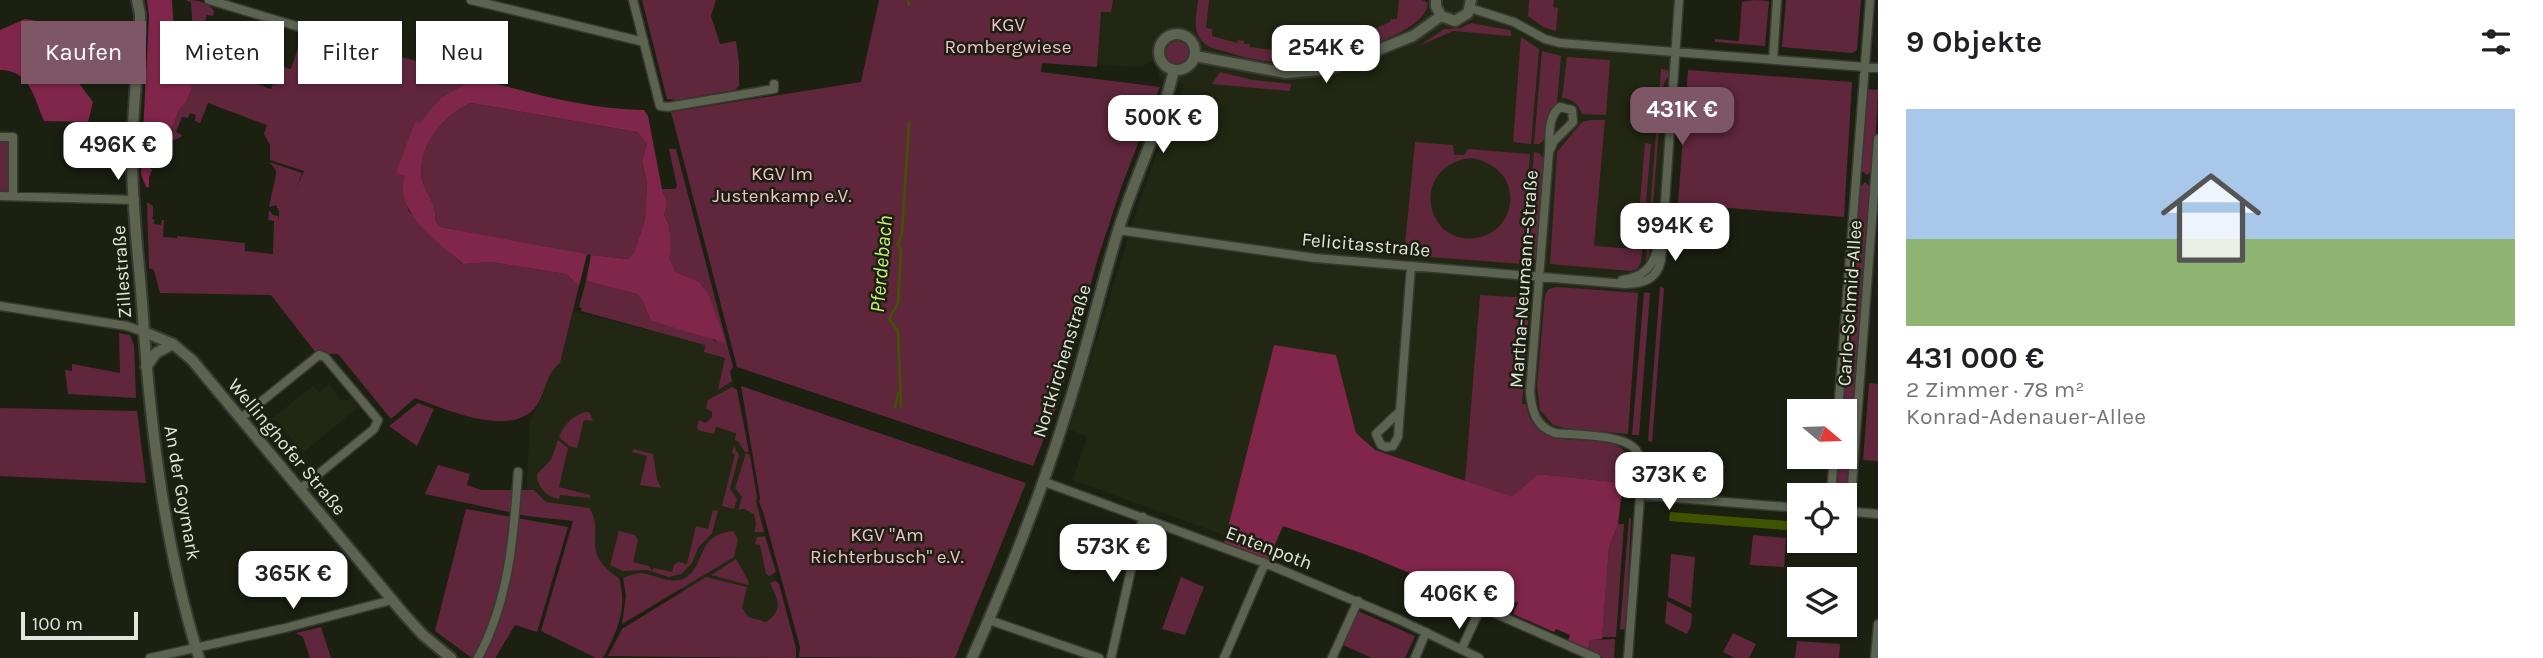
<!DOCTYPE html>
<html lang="de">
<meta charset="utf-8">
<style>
:root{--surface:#fff;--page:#f6f6f6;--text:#202124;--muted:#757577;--accent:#7e5766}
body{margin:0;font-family:Karla,sans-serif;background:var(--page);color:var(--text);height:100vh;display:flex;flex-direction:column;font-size:26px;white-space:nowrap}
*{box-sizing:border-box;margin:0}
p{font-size:23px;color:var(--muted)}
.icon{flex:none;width:38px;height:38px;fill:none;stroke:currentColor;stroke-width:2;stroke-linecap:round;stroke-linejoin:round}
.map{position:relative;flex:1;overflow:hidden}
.sheet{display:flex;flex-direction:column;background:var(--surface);width:665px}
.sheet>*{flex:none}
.top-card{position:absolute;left:21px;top:21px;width:665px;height:63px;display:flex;gap:14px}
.needle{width:46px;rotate:109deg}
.controls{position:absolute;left:1787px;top:399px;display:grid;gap:14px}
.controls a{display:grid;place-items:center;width:70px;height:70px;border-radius:0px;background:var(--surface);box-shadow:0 2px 5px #0004;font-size:35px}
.scale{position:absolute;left:21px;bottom:18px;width:117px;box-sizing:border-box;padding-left:7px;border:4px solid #e2e6dc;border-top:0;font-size:19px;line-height:24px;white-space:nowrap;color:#e2e6dc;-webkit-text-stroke:5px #1b2011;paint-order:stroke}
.price{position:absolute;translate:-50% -60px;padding:0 16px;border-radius:14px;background:#fff;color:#222;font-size:23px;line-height:46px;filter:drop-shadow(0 2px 4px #0008)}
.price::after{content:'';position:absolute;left:50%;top:42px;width:21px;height:16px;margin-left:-10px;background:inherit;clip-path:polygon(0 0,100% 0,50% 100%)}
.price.current{background:var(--accent);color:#fff}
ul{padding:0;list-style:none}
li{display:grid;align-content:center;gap:14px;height:371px;padding:0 28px}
li span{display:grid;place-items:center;height:217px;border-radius:0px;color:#555}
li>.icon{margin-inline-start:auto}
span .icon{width:126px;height:126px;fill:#fffc;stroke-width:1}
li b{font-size:30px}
h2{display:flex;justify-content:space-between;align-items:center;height:84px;padding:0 28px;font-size:30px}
.chip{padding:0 24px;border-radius:0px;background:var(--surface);box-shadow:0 2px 5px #0004;font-size:24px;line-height:63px}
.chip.current{background:var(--accent);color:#fff}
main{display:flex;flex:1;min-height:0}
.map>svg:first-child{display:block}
.built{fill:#212712}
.green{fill:#60273c;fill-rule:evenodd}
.forest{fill:#81264b}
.water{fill:#405300}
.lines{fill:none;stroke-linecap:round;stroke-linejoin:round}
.stream{stroke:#405300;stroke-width:2.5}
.street-casing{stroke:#363a31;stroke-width:11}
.secondary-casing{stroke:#363a31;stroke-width:14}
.street{stroke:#5d6351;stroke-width:8}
.secondary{stroke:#5d6351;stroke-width:10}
.labels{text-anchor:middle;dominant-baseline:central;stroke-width:5;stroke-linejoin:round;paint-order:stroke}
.park-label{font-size:19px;fill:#f4bfce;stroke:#1b2011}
.street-label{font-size:19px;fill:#e2e6dc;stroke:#1b2011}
.water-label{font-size:21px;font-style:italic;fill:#caef71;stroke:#1b2011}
</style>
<main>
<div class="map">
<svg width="1878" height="658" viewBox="0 0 1878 658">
<rect width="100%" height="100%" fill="#1b2011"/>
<path class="built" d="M1046 0H1676L1654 276 1638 294 1623 483 1538 474 1512 498 1404 463 1375 450 1356 433 1336 355 1274 345 1226 536 1073 480 1087 437 1069 429 1139 202 1183 84 1159 77V71L1153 61 1141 67 1042 63Z
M573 311 648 330 723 341 787 633 738 618 675 586 610 576 594 558 585 518 526 499 530 421 543 395 551 370 560 363Z
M330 384 339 399 344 401 351 398 358 407 303 453 277 421 271 419 313 386 319 392Z"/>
<path class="green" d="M185 0C195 0 208 1 214 11L213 16 207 15 194 51 191 2Z
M642 0H716L711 16 720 44 736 41 739 62V86L735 90 677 100 667 99Z
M879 0H1113L1111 12H1101L1097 67 1042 63 1041 72 1160 87 1122 185 1097 261 1058 403 1033 466 737 367 671 112 861 82Z
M1198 0H1209L1206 28 1212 29V36L1237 43 1238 40 1244 41V44H1249L1250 47 1286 52 1319 48V45L1326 47 1351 39 1352 37H1358L1359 31 1365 33 1390 22 1391 19H1397L1399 0H1422L1428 3C1425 38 1319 62 1290 62 1268 63 1247 59 1227 52 1214 49 1201 46 1197 32 1194 23 1197 10 1198 0Z
M1529 0H1554L1553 7 1558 8 1556 31 1543 27 1528 16Z
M1754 0 1769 1 1765 46 1715 42V39L1739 41 1742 2Z
M1786 0H1861L1857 50 1852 53 1782 47Z
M1471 23 1509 30 1511 31V36L1453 31 1419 46 1444 29 1461 28Z
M303 33 317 36 319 43 332 47 334 41 341 39 474 78 441 98 397 173 405 176 408 210 426 230 462 264 491 262 566 274 579 286 560 363C545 375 547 390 537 405 513 440 445 409 415 398L391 419 338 354 316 353 271 295 160 293 154 270 149 268 147 202 153 206V217L151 219H154V224L161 225 162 220H164L163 237 177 238V236L245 243V251L273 254 274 221 268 220 269 210 273 215 278 216 279 221V211L276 205 269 207C270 200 277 174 276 171 276 169 270 163 269 162L302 173 296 189 304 171 270 160V145L264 134 267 125 208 103 200 123 195 121 196 115 190 113 188 118 182 117 176 132 182 135 181 137 169 142 163 152 179 110 186 102 192 88 188 72 206 78 213 68 271 89 280 66 291 69Z
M1517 34 1539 49 1531 144 1513 142 1521 37Z
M1166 53a12 12 0 1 1 24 0a12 12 0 1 1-24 0Z
M1542 51 1561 56 1557 104 1549 113 1547 138 1539 144H1534Z
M1567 57 1610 60 1606 115 1582 114C1578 104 1573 99 1562 98Z
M1661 69 1668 70V76L1662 88 1649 255 1646 262Z
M1688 70 1852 82 1844 217 1678 204Z
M1220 72 1253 80 1291 84 1290 91 1212 84Z
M1866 89 1878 90 1874 169 1867 175 1860 170Z
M471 103 637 132 647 144 642 161 647 183 645 219 634 253 629 259 591 255 441 227C432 220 437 216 434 208 431 195 421 185 421 171 421 142 445 114 471 103Z
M1591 120H1605L1594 246 1636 249 1645 143 1651 144 1641 262 1637 269 1631 271 1550 264 1557 152 1582 122Z
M0 140 10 142 8 191H0Z
M1415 142 1453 145 1454 155H1464L1468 149 1530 154 1522 264 1404 255ZM1472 158C1499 163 1517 184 1508 212 1504 224 1493 234 1481 237 1425 251 1407 165 1472 158Z
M669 149H676L733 367 730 371 732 381 718 390 725 358 704 352 705 345 581 311 582 308 579 307 586 281 637 294 642 300 651 321 709 337 716 342 698 281 676 272 668 259 671 243 669 225 664 215 667 203 662 189H675L677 186Z
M1534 152 1539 153 1545 160 1537 259 1525 258Z
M1865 182 1872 188 1848 493 1837 492 1839 457H1844V411H1842L1859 188Z
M1557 287 1638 293 1628 434 1564 428 1553 425 1540 410 1537 387 1545 295 1549 289Z
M1660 287 1664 288 1652 442 1648 441Z
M1644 292 1650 293 1639 435H1632Z
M1480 295 1530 298 1522 404H1526C1536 473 1631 407 1634 477L1624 476 1623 483 1538 474 1512 498 1465 482Z
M119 333 130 335 134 345 136 398 68 394 65 370 72 371V364L120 373Z
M1869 383 1878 384V461L1863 460Z
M741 386 1026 483 955 658 799 657 800 647 763 512 759 502 760 498Z
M732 387 737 390 749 452H745L738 441 735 440 736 433 716 427 714 434 698 430 697 428 699 420 705 423 712 417V412L706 408 708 400Z
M418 403 434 409 417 446 389 426Z
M0 408 137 411 146 483 0 476Z
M585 412H589L593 421 584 420 577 448 569 446 559 437C564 425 572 416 585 412Z
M558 440 568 448 559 487 590 495V498L560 495 559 499C547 497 537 487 537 474L551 460Z
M734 446 739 455 730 489 737 499 734 509 722 506 735 454 732 453Z
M634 449 653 454 657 479 661 488 640 485 647 456 632 452Z
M746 453 750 455 757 497 756 502 764 532H754L756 525 754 514 744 509 738 510 742 497 735 488Z
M438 465 470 474 467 485 481 490H534L546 502 589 508C606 532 578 552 619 578 628 609 617 631 603 658H596L541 631 573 521 527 516 425 494Z
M466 509 568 527 537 632 515 625 495 658H472L435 631Z
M713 510 718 511 712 533 698 548 692 563 681 574 669 577 647 570 623 571 610 565 619 531 635 535 638 540 633 562 649 566 652 570 654 568 672 572 674 565 678 562 687 564 696 526 708 529Z
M1629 518H1631L1626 630 1620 629Z
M1618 524H1624L1616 637H1602L1609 547Z
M733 531 738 539 734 557 622 624 626 596 623 578C628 576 634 574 639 573 654 573 667 585 683 579 707 568 694 535 733 531Z
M1753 535 1786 538 1784 567 1750 565Z
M765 536 776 572 769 576 766 574 760 545 755 544 757 537Z
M1671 554 1695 557 1691 608 1668 597Z
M736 559 749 582 748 585 711 575Z
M706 577 747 587 742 608 748 617 766 622C784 610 778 600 770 583L776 581 779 584 796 648V658L608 656 622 629Z
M1181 577 1204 587 1185 635 1162 629Z
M1667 601 1692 614 1691 626 1687 634 1665 623Z
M1358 611 1415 636 1405 658H1372L1343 645Z
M321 627 331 658H310L303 637 296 633Z
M1733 633 1756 644 1749 658H1735L1723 652Z
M1615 639 1614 658H1604L1588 650 1590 640Z
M1797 641 1840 644 1839 658H1795Z"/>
<path class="forest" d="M147 0H172L176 67 188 72 192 88 186 102 179 110 163 152 155 156 150 168 152 170 149 177V187H146L141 174 149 15Z
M25 19 80 28 75 78 93 102 88 122 44 121C34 98 30 70 0 70V30Z
M474 78C531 93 585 109 644 110L648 116 662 189 667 203 664 215 669 225 671 243 669 259 676 272 698 281 709 296 726 343 651 321 642 300 637 294 586 281 591 255 628 259 634 253 645 219 647 183 642 161 647 144 637 132 471 103C445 114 421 142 421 172 421 186 431 195 434 208 437 217 432 220 441 227L587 254 579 286 566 274 491 262 463 264C440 243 392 211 405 176L396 173 415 122 419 124 441 98Z
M1274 345 1336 355 1356 433 1375 450 1512 497 1538 474 1623 483 1618 524 1609 547 1602 639 1590 640 1588 650 1568 641 1570 635 1556 629 1554 632 1513 614 1518 603 1490 593 1484 604 1364 554 1283 526 1268 560 1224 543Z"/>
<path class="water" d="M1670 512 1799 522V531L1669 521Z"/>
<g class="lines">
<path class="stream" d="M908 0 909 5
M895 407 898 393
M901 407 898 331 889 319 898 303 901 250 898 244 902 232 909 122"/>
<defs>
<path id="street" d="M209 0 333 37
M471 0 644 42
M633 0 660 106 668 107 774 89V84
M1470 8 1514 22 1545 39 1560 43 1878 68
M1773 60 1777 0
M1560 107 1572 110 1573 122 1554 141 1549 152C1550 137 1547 117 1560 107Z
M0 137H13V196
M1549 152 1530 392C1532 411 1535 426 1555 433 1575 435 1624 434 1636 450 1643 460 1641 472 1641 483L1628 658
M0 196 135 200
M1118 230 1315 258 1625 284C1644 284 1657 279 1661 260L1679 0
M1622 280C1643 277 1652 268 1658 248
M0 306 127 326 144 332
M1838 411 1870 0
M1399 412 1376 434 1381 445 1386 447 1393 446 1398 437 1411 266
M241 418 319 355 325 357 378 420 374 429 300 489
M1042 481 1265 563 1400 620 1479 658
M1639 495 1799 508
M1831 495 1834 457
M1844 511 1878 514
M1850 512 1878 139
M989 620 1099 658
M1462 648 1480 609 1483 608 1596 658
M150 658 285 628 392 600
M478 658C509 601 514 535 518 472
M1111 658 1143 517
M1224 658 1265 563
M1332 658 1358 601
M1415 658 1426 632
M1875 658 1878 624"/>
<path id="secondary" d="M137 0 140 14V32C137 75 132 117 132 159 132 212 140 266 143 318 151 433 165 548 199 658
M1436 0V6L1441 16 1455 21 1468 13 1471 0
M1159 52a18 18 0 1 1 36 0a18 18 0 1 1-36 0Z
M1195 56 1286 73 1330 69 1413 36 1441 16
M144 332 173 344 192 360 403 613 423 635 451 658
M146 367 156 353 173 344
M972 658C1008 577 1041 495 1067 410 1086 351 1100 290 1118 231 1135 176 1161 125 1174 70"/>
</defs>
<use href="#street" class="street-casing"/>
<use href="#secondary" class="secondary-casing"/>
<use href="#street" class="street"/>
<use href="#secondary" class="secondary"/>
</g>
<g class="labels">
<g class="park-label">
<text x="1008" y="25">KGV<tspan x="1008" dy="22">Rombergwiese</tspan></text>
<text x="782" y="174">KGV Im<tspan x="782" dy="22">Justenkamp e.V.</tspan></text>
<text x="887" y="535">KGV "Am<tspan x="887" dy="22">Richterbusch" e.V.</tspan></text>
</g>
<g class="street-label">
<text transform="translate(1366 245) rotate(5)">Felicitasstraße</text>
<text transform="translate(122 272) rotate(-94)">Zillestraße</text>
<text transform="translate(1524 279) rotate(-86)">Martha-Neumann-Straße</text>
<text transform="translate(1850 303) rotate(-86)">Carlo-Schmid-Allee</text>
<text transform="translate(1062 361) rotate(-73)">Nortkirchenstraße</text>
<text transform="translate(287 447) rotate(50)">Wellinghofer Straße</text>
<text transform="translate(182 493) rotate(80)">An der Goymark</text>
<text transform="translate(1269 548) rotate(21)">Entenpoth</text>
</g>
<g class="water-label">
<text transform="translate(881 264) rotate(-85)">Pferdebach</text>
</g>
</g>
</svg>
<div class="controls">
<a><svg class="needle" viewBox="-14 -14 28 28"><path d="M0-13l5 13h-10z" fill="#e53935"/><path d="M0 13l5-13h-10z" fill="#757577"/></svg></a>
<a><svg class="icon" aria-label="locate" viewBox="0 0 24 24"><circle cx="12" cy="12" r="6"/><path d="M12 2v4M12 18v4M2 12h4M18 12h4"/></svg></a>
<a><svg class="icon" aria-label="layers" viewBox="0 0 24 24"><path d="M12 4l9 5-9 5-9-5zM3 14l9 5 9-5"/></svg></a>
</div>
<div class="scale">100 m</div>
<b class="price" style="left:1326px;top:85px">254K €</b>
<b class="price current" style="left:1682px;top:147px">431K €</b>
<b class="price" style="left:1163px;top:155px">500K €</b>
<b class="price" style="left:118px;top:182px">496K €</b>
<b class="price" style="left:1675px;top:263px">994K €</b>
<b class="price" style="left:1669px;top:512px">373K €</b>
<b class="price" style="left:1113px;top:584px">573K €</b>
<b class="price" style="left:293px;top:611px">365K €</b>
<b class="price" style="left:1459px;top:631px">406K €</b>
<div class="top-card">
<a class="chip current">Kaufen</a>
<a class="chip">Mieten</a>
<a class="chip">Filter</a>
<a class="chip">Neu</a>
</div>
</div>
<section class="sheet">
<h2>9 Objekte<svg class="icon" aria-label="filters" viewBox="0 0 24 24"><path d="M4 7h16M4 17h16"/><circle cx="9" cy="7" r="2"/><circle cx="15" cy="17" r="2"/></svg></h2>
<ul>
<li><span style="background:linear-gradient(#a9c7e8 60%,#8fb573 0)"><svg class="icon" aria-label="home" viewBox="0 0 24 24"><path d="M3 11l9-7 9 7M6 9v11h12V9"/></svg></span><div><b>431 000 €</b><p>2 Zimmer · 78 m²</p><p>Konrad-Adenauer-Allee</p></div></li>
</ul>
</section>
</main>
